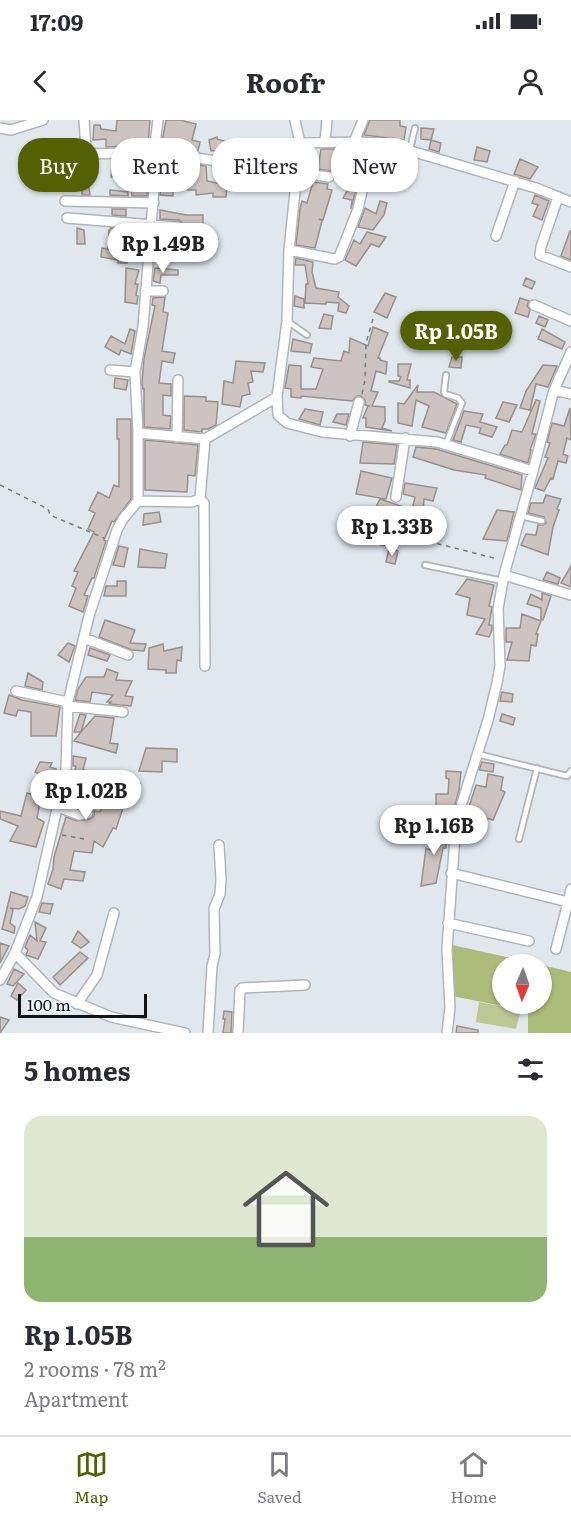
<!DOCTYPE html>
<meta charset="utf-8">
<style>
:root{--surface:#fff;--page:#f7f7f7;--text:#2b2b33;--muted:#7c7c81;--line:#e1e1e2;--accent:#546102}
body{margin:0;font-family:Literata,serif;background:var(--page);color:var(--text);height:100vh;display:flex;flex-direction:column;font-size:22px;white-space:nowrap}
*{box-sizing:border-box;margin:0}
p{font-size:20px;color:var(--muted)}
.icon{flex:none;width:33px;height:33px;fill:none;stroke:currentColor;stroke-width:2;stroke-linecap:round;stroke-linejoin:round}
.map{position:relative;height:913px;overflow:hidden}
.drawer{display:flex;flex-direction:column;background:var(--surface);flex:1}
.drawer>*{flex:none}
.banner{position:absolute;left:18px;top:18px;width:536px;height:54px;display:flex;gap:12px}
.needle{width:39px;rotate:182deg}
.fabs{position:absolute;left:492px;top:834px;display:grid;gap:12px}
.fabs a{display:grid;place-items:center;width:60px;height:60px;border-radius:50%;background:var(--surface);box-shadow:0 2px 4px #0004;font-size:30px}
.scale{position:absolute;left:18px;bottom:15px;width:129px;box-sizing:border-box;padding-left:6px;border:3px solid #111416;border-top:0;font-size:16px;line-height:21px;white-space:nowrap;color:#111416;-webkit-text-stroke:4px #edf5fc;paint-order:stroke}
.price{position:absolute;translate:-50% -51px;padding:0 14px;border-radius:21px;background:#fff;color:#222;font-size:20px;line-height:39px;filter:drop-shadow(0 2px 3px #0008)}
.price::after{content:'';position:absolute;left:50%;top:36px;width:18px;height:14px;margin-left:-9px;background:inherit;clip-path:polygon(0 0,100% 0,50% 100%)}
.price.current{background:var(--accent);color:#fff}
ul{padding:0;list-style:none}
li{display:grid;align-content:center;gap:12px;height:318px;padding:0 24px}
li+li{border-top:2px solid var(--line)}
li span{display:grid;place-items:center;height:186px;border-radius:18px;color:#555}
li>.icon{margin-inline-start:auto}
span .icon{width:108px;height:108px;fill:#fffc;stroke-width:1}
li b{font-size:26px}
h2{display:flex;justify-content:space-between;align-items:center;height:72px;padding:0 24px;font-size:26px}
.pill{padding:0 21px;border-radius:24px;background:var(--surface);box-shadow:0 2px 4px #0004;font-size:21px;line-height:54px}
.pill.current{background:var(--accent);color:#fff}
.status{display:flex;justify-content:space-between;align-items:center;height:42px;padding:0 30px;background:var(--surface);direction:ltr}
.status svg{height:16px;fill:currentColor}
header{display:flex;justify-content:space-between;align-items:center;height:78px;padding:0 24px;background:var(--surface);font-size:27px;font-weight:700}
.menu{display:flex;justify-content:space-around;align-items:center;height:84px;border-top:2px solid var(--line);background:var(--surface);font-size:16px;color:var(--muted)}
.menu a{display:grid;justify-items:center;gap:3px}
.menu .current{color:var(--accent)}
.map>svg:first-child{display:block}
.green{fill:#bcc893}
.forest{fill:#adbb7a}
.building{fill:#cdc3c0;stroke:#998f8c;stroke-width:1.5}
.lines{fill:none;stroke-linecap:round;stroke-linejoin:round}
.lane-casing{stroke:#aeb5bb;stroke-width:8}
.street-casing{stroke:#aeb5bb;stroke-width:12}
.path{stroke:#797f83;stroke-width:1.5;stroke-dasharray:4.5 4.5;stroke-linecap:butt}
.lane{stroke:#fff;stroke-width:4.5}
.street{stroke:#fff;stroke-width:9}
</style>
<div class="status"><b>17:09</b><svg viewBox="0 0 49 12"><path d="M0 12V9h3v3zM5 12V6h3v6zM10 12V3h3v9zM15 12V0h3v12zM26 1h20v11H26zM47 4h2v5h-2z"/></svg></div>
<header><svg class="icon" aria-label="back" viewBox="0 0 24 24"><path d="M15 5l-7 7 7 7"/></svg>Roofr<svg class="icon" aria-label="person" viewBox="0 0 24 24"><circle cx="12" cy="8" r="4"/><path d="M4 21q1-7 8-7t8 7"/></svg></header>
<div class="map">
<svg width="571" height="913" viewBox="0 0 571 913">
<rect width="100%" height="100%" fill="#e0e8ee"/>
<path class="green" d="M479 882 521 890 516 909 476 902Z"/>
<path class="forest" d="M452 825 538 844H502V884H542V845L571 852V913H528V891L452 876Z"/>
<path class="building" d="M117 0H150L148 25 106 27V19L93 20 94 5H100L101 9 116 11Z
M166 0H180L196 4 192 20 200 22 198 31 184 30 186 24 162 22Z
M370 0H400V6L406 7 404 20 364 15Z
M421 8 434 9 431 20 421 19Z
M217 17V19L238 25 236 36 222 34 223 30 211 31 209 20Z
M431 20 441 23 439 32 429 29Z
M477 27 490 31 487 42 474 40Z
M321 29H335V31L358 33 359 29H368L367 38 362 45 353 43 352 50 333 46 331 51 318 49Z
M381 31 394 33 391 41 395 42 389 68 371 63 373 53 380 42Z
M151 39 149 50 123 57H111L113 40Z
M520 39 538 47 530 59 514 54Z
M60 42 67 43 68 59H60Z
M179 42 206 46 207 61 227 65 226 77H213V73L196 75V70H188V55L180 53Z
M82 59 88 61 90 75H82Z
M165 59 173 63V76L160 75 161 64H163Z
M130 61 148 62 147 76H132Z
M313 62 328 64 327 69 332 70 323 100 319 99 322 101 315 128 296 125 300 89 302 81 307 83Z
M349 68 356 69 351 89 352 80 343 78Z
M110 70 128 72V76L110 75Z
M535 75 549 81 542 100 533 96 538 85 532 83Z
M380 81 387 83 384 95 373 110 358 107 365 88 376 94Z
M112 89H126V96L112 95Z
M160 90 186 95H203V106H199V120L187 118 189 106 184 105 179 100 160 99Z
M77 108 84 110 85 124H77Z
M111 108 123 109V117L143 120 142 130 125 127 127 143H118V140L101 137 102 128 108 129 109 110Z
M570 111H571V140L561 136Z
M367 112 386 117 379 127 371 124 356 146 345 140 354 120 360 124Z
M162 113H174L173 128 156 126 158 115Z
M296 138 313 142 312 152 316 168 339 172 338 177 349 186 346 193 338 191 339 183 326 182V184L305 183 306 164H308L305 145H295Z
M126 148 139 150 135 164H138L136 175 138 176 137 184 125 182Z
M155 148 178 150V155H161L160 163 153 161Z
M526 158 535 162 532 169 523 165Z
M385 173 396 177 387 198 374 192Z
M295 176 304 179V188L294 186Z
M165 177 163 192 168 193 162 231 175 233 173 243 162 241 159 263 171 264V276L163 275V295L171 296 170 309 144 307V269H143L142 262 144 238 155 186 152 185 153 178Z
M520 178 529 181 527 186 530 190 528 197 515 193Z
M324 194 333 196 331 209 319 208Z
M539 196 548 200 545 207 536 203Z
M373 207 388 213 378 238H380V240L387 242 386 254 376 251 371 271 378 272 372 286 385 287V301L382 308 392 311 366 307V298H363L368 286H370L365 285V280L361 276H357L352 281 301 276V278L291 277V269L285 268 289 245 301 246V269H316L323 249 311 247 314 238 341 241 344 231 349 233 350 218 368 226Z
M130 209 135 211 131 234 121 230 119 235 105 227 111 216 125 224Z
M542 209 565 222 562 229 538 219Z
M489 214 498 218 495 225 486 221Z
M293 219 312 224 310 233 291 231Z
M452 237H462L461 248 449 247Z
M236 241 265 243 263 252 251 251 253 262 248 263 250 274 242 276 240 287 222 284 224 261 233 263Z
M398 244H411L407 260H410V268L389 262V261H399L401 257 398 256Z
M543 245 557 246 548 267 536 264 530 290 520 288 526 271Z
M115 258 128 260 126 270 114 268Z
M418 265 417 272H434L457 284 446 313 422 307 429 286 416 280 412 306 398 303V283L404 284Z
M184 276 206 277V281L218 282 216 305 208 309H202V312L184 310Z
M536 280 540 281 532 314H536L530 330H531L528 343 500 334 505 325H507L512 310 522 312Z
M503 282 517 285 509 302 496 298Z
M570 288 571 320 567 318 563 334 568 336 566 343 558 341 553 359 551 358 544 371 535 368 548 338 545 337 550 323 547 322 552 303 564 306Z
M305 289 323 292 320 305 299 299Z
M464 291 483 294 480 302 497 307 492 317 479 313 481 308 466 305 461 322 453 320Z
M337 294H349L346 305 333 302Z
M117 299H131V379L114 402 112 401 104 420 106 421 94 458H92L84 475 88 476 83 492 69 486 76 468 72 466 78 452 74 451 94 412 88 409 95 393 89 390 98 372 109 378 114 365 119 367V319H117Z
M145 320 198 325 195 356 188 355 187 372 145 370Z
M363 322 397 325 394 344 360 343Z
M416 327 436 329 522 355 521 370 485 358 486 355 454 350 413 337Z
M361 351 392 358 386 379 356 374Z
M405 363 437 368 433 381 424 379 422 403 402 402 394 427 380 425 386 406 370 399 380 379 412 390 415 377 403 374Z
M546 375 561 379 557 389 559 390 553 407 548 435 521 425 526 414 536 415 538 405H543L546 403 544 397 528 393 531 383H543Z
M497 390 514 392 507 421 483 419Z
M159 392 161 402 143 405 144 394Z
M119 426 128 428 124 447 113 445Z
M140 429 167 434 165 448 138 447Z
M389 429 398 431 395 444 386 442Z
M571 446V467L561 463Z
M547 452 560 458 558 464 543 460Z
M467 459 494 465 489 486 492 487 489 505H492V510L489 517 476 514 485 499 467 495 470 478 456 474Z
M117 461H126V476H104L106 466H117Z
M542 473 551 476 543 500 541 499V488L527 484 531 474 542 480Z
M522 494 541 501 536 514H538L536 526 531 525 529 541 507 540 512 522H506V508H520Z
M105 500 135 510 130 523 146 524 144 531 132 530 99 517Z
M68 523 75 526 69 542 58 535Z
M163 524 164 531 182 527 181 541 177 540 176 553H166V550L148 549 149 528Z
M90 528 110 535 107 541 88 535Z
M107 549 118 553 116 560 132 561 125 576 133 577 131 586 109 584 111 582H107L113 575 92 572 90 582 75 580 78 569 86 557H104Z
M28 553 43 562 42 570 25 566Z
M502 572 513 574 512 582 500 581Z
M9 575 22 580 60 587 56 616H31V592L18 590 16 596 4 593Z
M80 594 86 595 81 612 95 596 114 598 110 623 118 624 116 633 74 621 81 612H74Z
M502 594 515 598 513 605 500 601Z
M146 628 177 629V642L162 641V652L139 651Z
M73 636 86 638 83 650 94 652 93 653 110 660 112 656 125 661 119 674 123 676 121 688H123L116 709 113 708 103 727 94 721 92 733 74 731 70 750 85 752 83 761 64 759 61 769 48 764 53 749 54 737 66 697 77 701 90 699 94 696V691L100 692 106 679 93 675 86 686 80 688 71 685 73 679 67 676 69 668 71 669 76 646H73Z
M40 642 52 643 50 647 56 649 53 659 35 652Z
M482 642 494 644 493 652 479 650Z
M446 651 461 652 459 670 453 692 436 691V674H448L449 659 446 658Z
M488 654 503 657 501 670 505 672 493 700 467 693 476 665 486 667Z
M40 670 53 674 51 686 40 682 37 698 44 702 36 727 10 721 18 706 0 699V691L21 696 27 673 38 676Z
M433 705 446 706V728H443L436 763 421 766 426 728 433 731Z
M11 772 28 777 25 786 19 789 10 788 13 790 10 803 15 807 14 813 2 809Z
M42 783 53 784 50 794 39 792Z
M35 802 46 808 40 821 46 822 38 839 26 835 28 830 25 827 30 815 37 821Z
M78 811 89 822 81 828 72 822Z
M0 823 9 826 0 843Z
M80 832 88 838 60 865 53 857Z
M14 849 24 854 13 866 7 864Z
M18 863 26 870 17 880 11 876Z
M224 891 232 892 231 913H223L225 899H223Z
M0 897 9 900 0 913Z
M457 906 478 910V913H456Z"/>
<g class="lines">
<defs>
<path id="lane" d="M410 29 415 8
M287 201 307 215
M446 324 462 283 458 278 445 274 444 272 446 255
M521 396 542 401
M425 445 503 461
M477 634 567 656 571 651
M519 719 537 648"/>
<path id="street" d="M84 0 86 30 89 34 154 32 329 57
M295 0 300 23 289 130 287 201 277 277 278 295 287 303 322 312 437 322 533 351
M0 8 11 10 43 0
M325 21 327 0
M354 22 363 0
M300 23 363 22 391 25 536 68 571 82
M154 32 158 0
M558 77 541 127 540 135 571 147
M65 81 154 83
M67 98 178 107
M496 116 515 61
M289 130 335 139 339 137 358 89 367 50 373 40 376 23
M145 171H163
M534 185 571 201
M110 250 135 252
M554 270 571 274
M138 313 205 319
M350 316 359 282
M177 317 178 260
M396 377 405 318
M200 379 204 383 205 546
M138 381 192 382 200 379 205 319 277 277
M504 455 571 475
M84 518 128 535
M16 571 68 582
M67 586 123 592
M58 687 79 695 88 693
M451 753 568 782 571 769
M448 803 529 821
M556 829 568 782 571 783
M15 833 54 873 111 897 185 913
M0 860 15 833 37 777 66 649 68 582 89 496 117 410 123 399 138 381V313L135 252 143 207 155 56 159 32
M77 884 97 855 114 793
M208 913 212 846 215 834 214 789 220 774 221 759 219 725
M238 913 240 870 242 868 305 865
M447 913 450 887 447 829 455 716 462 683 488 600 497 563 500 546 498 489 504 455 533 351 554 270 571 232"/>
</defs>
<use href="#lane" class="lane-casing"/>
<use href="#street" class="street-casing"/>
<path class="path" d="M362 274 365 260 366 223 373 199
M0 365 48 389 50 395 104 418
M411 417 498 439
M62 715 84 719"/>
<use href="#lane" class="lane"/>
<use href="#street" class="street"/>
</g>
</svg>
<div class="fabs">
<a><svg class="needle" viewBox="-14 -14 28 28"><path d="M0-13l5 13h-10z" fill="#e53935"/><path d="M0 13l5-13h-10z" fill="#7c7c81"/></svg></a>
</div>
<div class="scale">100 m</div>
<b class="price" style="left:163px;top:154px">Rp 1.49B</b>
<b class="price current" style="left:456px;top:242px">Rp 1.05B</b>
<b class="price" style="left:392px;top:437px">Rp 1.33B</b>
<b class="price" style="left:86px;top:701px">Rp 1.02B</b>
<b class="price" style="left:434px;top:736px">Rp 1.16B</b>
<div class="banner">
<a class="pill current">Buy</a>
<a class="pill">Rent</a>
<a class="pill">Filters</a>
<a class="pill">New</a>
</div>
</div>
<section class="drawer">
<h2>5 homes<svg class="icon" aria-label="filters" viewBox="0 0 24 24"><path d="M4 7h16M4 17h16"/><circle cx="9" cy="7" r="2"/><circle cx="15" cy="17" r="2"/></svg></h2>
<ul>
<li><span style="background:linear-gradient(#dfe7d0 65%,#8fb573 0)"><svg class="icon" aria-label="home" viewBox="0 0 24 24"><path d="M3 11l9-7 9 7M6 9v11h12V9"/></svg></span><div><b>Rp 1.05B</b><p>2 rooms · 78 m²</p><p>Apartment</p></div></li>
</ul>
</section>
<nav class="menu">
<a class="current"><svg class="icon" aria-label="map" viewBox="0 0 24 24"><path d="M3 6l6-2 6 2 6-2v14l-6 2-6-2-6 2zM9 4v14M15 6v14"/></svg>Map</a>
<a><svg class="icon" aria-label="saved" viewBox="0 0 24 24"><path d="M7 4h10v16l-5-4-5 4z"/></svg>Saved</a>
<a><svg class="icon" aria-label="home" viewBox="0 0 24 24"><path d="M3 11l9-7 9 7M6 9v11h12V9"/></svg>Home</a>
</nav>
